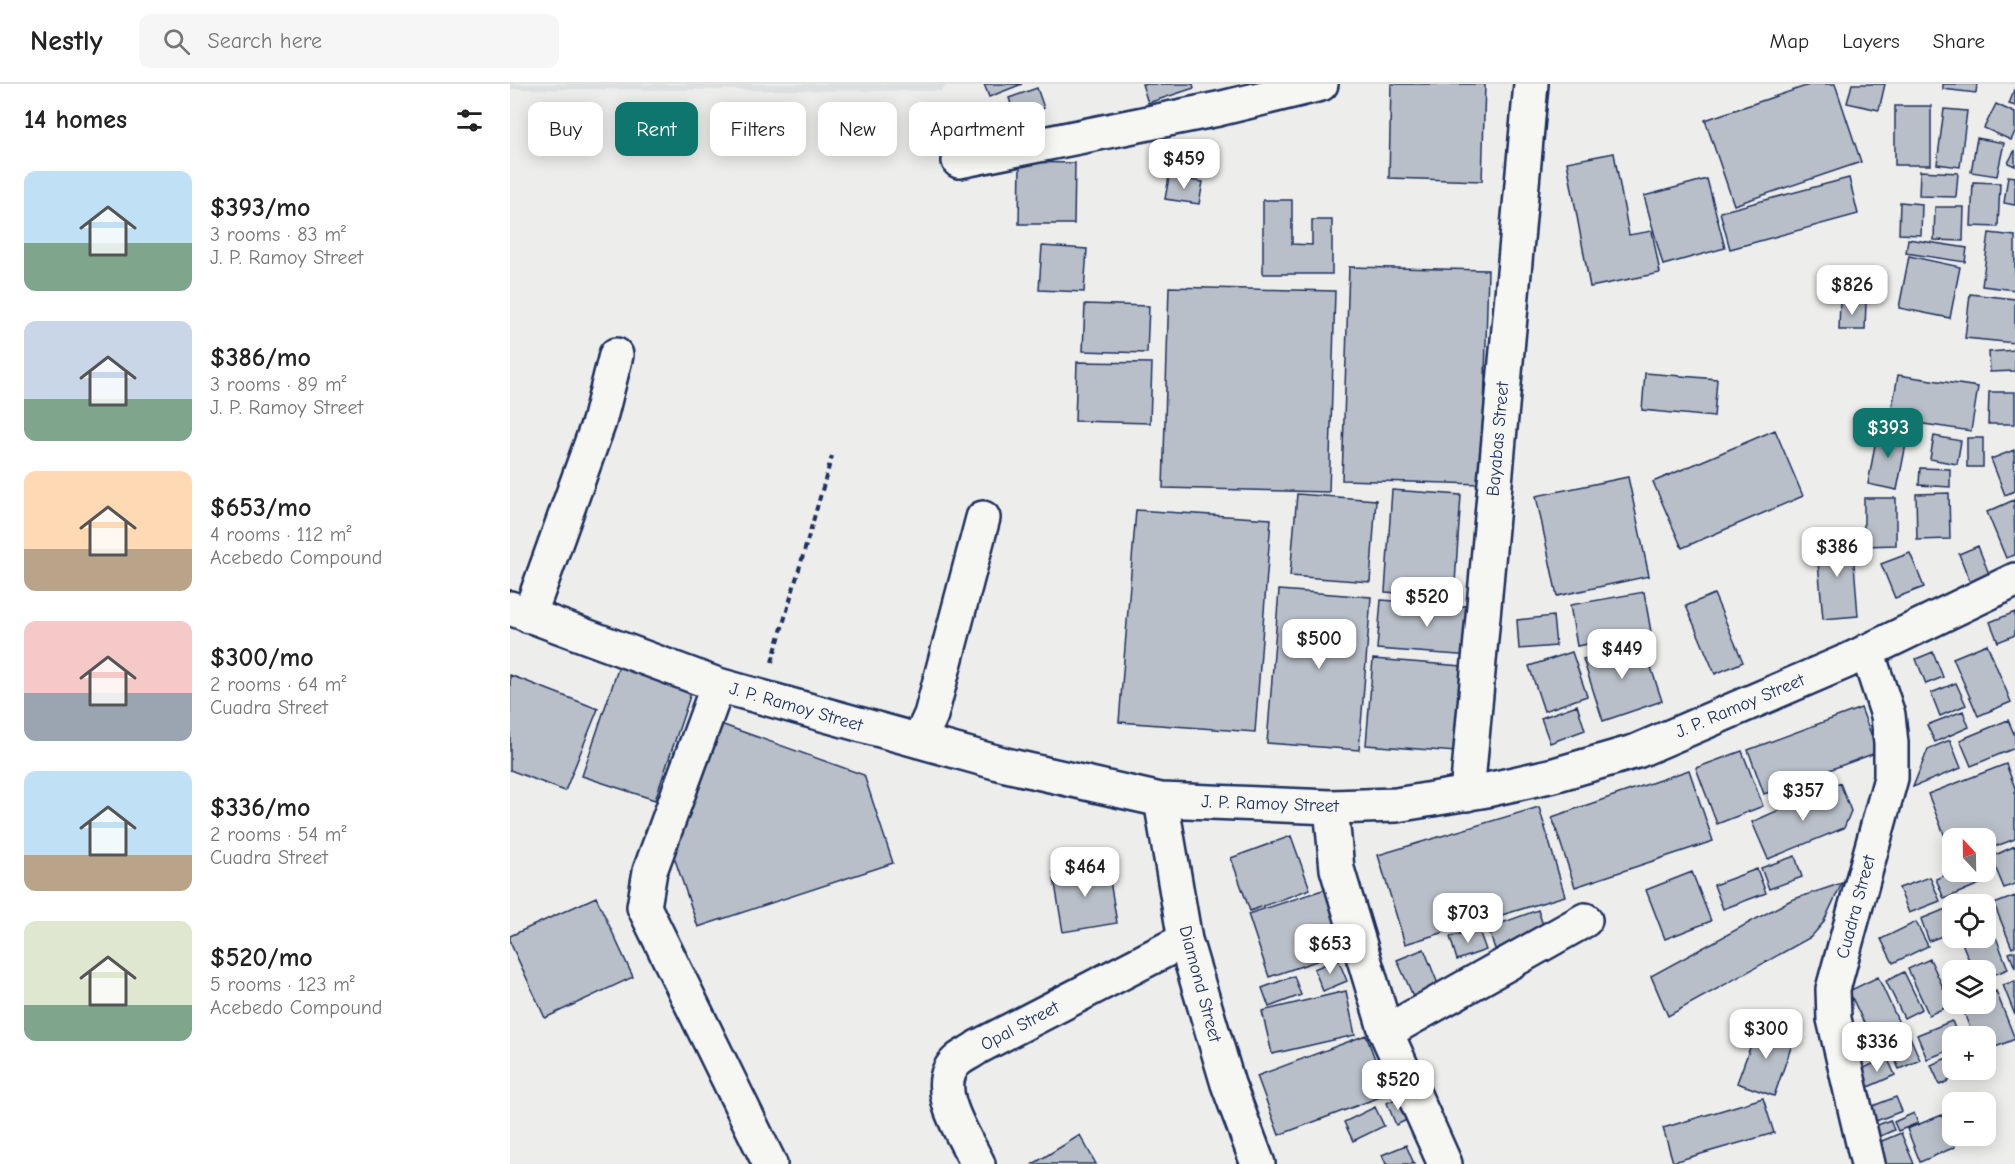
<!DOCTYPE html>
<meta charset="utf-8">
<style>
:root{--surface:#fff;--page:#f6f6f6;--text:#222;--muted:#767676;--line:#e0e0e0;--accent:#0f766e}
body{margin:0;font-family:"Comic Neue",sans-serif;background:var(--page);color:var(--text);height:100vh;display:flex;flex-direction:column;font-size:22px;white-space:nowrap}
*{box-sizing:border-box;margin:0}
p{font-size:20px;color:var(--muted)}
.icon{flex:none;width:33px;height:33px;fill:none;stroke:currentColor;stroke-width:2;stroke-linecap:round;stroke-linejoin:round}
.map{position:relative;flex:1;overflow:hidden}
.side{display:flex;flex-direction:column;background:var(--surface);width:510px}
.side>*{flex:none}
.guide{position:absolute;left:18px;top:18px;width:570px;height:54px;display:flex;gap:12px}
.needle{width:39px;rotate:338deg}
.fabs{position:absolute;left:1432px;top:744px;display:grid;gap:12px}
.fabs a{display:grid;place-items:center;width:54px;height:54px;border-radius:12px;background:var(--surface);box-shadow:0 3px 15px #0003;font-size:30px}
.price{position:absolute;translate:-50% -51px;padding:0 14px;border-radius:12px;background:#fff;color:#222;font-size:20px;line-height:39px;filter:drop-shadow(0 2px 3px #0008)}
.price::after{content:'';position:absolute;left:50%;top:36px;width:18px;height:14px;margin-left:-9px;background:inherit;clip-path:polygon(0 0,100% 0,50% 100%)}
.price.active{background:var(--accent);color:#fff}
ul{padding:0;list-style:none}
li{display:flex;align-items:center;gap:18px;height:150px;padding:0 24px}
li span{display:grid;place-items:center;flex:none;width:168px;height:120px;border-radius:12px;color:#555}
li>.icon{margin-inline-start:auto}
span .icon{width:72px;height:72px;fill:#fffc;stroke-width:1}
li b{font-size:26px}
h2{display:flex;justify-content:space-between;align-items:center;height:72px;padding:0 24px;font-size:26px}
.pill{padding:0 21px;border-radius:12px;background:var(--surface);box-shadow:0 3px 15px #0003;font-size:21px;line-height:54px}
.pill.active{background:var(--accent);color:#fff}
header{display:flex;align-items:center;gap:36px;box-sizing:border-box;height:84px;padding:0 30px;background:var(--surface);border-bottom:2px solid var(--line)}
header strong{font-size:28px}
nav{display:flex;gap:33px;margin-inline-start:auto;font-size:21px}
.search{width:420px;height:54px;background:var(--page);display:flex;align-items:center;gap:15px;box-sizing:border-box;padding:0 21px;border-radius:12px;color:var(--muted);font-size:22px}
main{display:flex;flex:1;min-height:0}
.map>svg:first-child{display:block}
.built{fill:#dde0e1}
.building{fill:#b9bfc8;stroke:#1b2f5e;stroke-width:1.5}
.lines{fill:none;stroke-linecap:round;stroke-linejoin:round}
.minor-casing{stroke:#1b2f5e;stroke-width:38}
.path{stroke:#1b2f5e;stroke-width:4;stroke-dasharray:6 4.5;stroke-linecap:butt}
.minor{stroke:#f6f6f2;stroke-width:33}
.labels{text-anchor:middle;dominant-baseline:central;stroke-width:4.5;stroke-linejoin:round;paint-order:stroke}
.street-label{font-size:18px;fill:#1b2f5e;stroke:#f6f6f2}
</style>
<header>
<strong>Nestly</strong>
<div class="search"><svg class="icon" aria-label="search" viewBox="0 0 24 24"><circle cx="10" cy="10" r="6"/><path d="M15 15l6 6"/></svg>Search here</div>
<nav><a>Map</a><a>Layers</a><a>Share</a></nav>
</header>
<main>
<section class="side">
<h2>14 homes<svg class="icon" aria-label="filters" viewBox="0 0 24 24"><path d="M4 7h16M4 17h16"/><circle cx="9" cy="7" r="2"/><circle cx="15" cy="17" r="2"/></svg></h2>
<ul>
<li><span style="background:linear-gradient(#bfe0f5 60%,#7fa58c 0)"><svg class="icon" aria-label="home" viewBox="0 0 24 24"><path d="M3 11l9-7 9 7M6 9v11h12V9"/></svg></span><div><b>$393/mo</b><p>3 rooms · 83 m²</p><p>J. P. Ramoy Street</p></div></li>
<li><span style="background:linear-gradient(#c9d6e8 65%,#7fa58c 0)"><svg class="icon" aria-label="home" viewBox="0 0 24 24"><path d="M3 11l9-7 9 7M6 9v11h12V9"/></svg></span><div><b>$386/mo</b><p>3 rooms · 89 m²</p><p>J. P. Ramoy Street</p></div></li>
<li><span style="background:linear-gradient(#ffd9b3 65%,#b9a48a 0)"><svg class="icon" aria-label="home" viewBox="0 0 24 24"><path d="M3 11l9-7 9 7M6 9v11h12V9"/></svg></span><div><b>$653/mo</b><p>4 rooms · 112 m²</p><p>Acebedo Compound</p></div></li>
<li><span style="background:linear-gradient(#f6c9c9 60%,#9aa5b1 0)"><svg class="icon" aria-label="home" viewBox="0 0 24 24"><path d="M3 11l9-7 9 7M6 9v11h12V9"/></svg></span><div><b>$300/mo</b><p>2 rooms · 64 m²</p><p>Cuadra Street</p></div></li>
<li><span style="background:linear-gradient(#bfe0f5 70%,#b9a48a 0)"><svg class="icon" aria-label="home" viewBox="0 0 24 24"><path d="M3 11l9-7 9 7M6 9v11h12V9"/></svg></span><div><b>$336/mo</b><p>2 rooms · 54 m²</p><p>Cuadra Street</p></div></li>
<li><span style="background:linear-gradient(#dfe7d0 70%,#7fa58c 0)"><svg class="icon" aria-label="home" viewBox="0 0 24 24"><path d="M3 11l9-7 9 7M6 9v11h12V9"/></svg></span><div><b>$520/mo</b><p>5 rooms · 123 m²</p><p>Acebedo Compound</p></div></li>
</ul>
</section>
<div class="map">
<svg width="1505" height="1080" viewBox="0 0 1505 1080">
<rect width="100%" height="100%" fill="#edeeec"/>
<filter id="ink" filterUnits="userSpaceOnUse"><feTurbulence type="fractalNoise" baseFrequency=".0167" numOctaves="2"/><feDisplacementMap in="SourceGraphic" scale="12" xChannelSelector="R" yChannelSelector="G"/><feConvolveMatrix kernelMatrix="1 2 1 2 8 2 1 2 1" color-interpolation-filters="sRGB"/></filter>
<g filter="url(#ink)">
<path class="built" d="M0 0H438L431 7 0 5Z"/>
<path class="building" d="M474 0H512L479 13Z
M632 0H683L684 4 638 19Z
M881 0H975L972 97 879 94Z
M1302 0H1325L1351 78 1224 121 1195 36Z
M1342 0H1375L1369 26 1337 19Z
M1433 0H1467L1466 9 1433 5Z
M527 4 534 24 506 35 499 14Z
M1505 4V22L1499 20Z
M1486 20 1505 29V48L1501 56 1474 44Z
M1385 22H1421V81H1385Z
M1434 25 1457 27 1450 83 1427 80Z
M514 36 520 53 490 63 484 46Z
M1467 54 1494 59 1487 92 1461 88Z
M1505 66V82L1498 79Z
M1104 69 1119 151 1142 147 1150 189 1080 203 1057 78Z
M510 78 565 79 564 140H509Z
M1410 87 1448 89 1446 113 1409 112Z
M1498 92 1505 93V121L1494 119Z
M659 93 693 98 689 120 655 115Z
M1339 94 1348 130 1220 165 1210 128Z
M1197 95 1215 164 1153 181 1134 112Z
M1463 98 1490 99 1488 143 1461 142Z
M753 116H782V160L802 161V136H822V190H753Z
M1390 118 1412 120 1411 151 1389 150Z
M1425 123H1454L1453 157 1424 156Z
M1479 149 1505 152V206L1472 202Z
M1398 155 1457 164 1455 178 1396 169Z
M532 162 577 165 574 208 529 206Z
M1399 172 1450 183 1440 234 1389 224Z
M839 183 978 186 972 400 832 396Z
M659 203 825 207 819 408 653 404Z
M1460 210 1505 215V259L1455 254Z
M1330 217 1356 218 1355 246H1329Z
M575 220 639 222 637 269 573 267Z
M1505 266V287L1480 288 1479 268Z
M567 278 642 279 640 339 565 337Z
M1135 289 1207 295 1204 333 1132 326Z
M1388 291 1468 303 1461 347 1380 335Z
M1479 308H1505V340H1478Z
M1368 344 1398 350 1387 406 1358 400Z
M1265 346 1293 412 1172 464 1143 398Z
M1424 352 1451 357 1447 380 1420 375Z
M1457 354H1473V383H1457Z
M1504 366 1505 407 1495 411 1481 375Z
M1410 384 1440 385V403L1409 401Z
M1118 393 1139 492 1047 512 1026 412Z
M882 406 951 411 944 513 875 508Z
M1439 409 1440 455 1407 456 1406 410Z
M787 410 866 416 860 498 780 492Z
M1354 414H1386V461L1354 462Z
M1504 416 1505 471 1496 474 1477 428Z
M626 426 761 435 745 648 609 638Z
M1342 454 1348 532 1313 535 1306 456Z
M1468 462 1481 495 1462 503 1449 470Z
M1400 469 1414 503 1385 514 1371 480Z
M769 506 861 513 849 666 757 659Z
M1134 508 1141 548 1067 562 1060 521Z
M1204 510 1233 578 1205 590 1176 522Z
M871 516 967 523 962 572 867 565Z
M1505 528V551L1488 558 1480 538Z
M1043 532 1046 562 1009 565 1007 536Z
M1132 556 1152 617 1093 637 1073 575Z
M1477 560 1501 618 1468 632 1443 574Z
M1062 568 1077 612 1034 627 1019 582Z
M1423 568 1433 593 1416 600 1406 575Z
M863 575 952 582 946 668 856 661Z
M109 582 182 606 145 716 72 692Z
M0 591 88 625 55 707 0 686Z
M1446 599 1456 621 1430 632 1421 609Z
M1067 621 1075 646 1040 659 1031 634Z
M1351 624 1368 668 1254 710 1238 666Z
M1453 627 1459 643 1425 658 1417 641Z
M1498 636 1505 652V664L1461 682 1450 656Z
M205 638 354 691 383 779 188 843 161 764Z
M1440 656 1451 684 1403 703 1418 665Z
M1232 667 1253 722 1207 740 1186 684Z
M1496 680 1505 704V755L1476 766V754H1443V773L1418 710Z
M1179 686 1203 757 1065 803 1042 733Z
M1330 699 1341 727 1334 744 1258 775 1242 738Z
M1029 723 1055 812 895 860 868 771Z
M781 752 800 805 740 827 721 774Z
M1505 762V800L1494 804 1481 773Z
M1285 772 1292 793 1259 805 1251 784Z
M597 779 607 839 553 848 543 788Z
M1247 785 1256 809 1213 825 1204 801Z
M1182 788 1201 837 1155 855 1136 806Z
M1443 788H1469L1474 798 1434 815 1426 795Z
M1420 793 1430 817 1399 829 1389 804Z
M1332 799 1313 839 1301 853 1158 932 1141 892 1281 816Z
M822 803 842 865 759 893 738 830Z
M1505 812V862L1502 864 1484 820Z
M86 813 123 893 35 934 0 858V852Z
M1443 822V848L1419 857 1411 835Z
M1028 826 1035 847 985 865 978 844Z
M1406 838 1418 862 1383 879 1371 855Z
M1481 840 1498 885 1476 894V886H1463L1450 854H1476V842Z
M968 844 976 866 947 876 940 853Z
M914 865 930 905 905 916 887 876Z
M1505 867V884L1499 869Z
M828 875 837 897 813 907 804 885Z
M1420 875 1441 921 1419 931 1398 885Z
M1394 888 1412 925 1394 934 1376 897Z
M784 892 791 911 759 923 752 904Z
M1368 893 1389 939 1360 952 1339 907Z
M1505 897V931L1493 901Z
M836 907 845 951 762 970 752 927Z
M1486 907 1505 955 1476 967V952H1463L1451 921 1476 920V911Z
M1442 937 1448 952H1443V965L1417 975 1407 951Z
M1249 939 1285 952 1264 1012 1227 999Z
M856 951 878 1010 769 1051 747 992Z
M1400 953 1410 976 1389 985 1379 962Z
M1443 971V986H1458L1459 987 1430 1001 1421 981Z
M1377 973 1385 991 1356 1004 1348 987Z
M890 1013 899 1035 886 1041 877 1019Z
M1386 1013 1392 1027 1366 1037 1360 1023Z
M1253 1014 1264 1049 1163 1078 1153 1044Z
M865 1023 874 1042 843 1057 834 1038Z
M1404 1029 1408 1039 1388 1047 1384 1038Z
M1432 1031 1445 1063 1410 1078 1397 1045Z
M1380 1036 1384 1046 1355 1059 1351 1048Z
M1391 1049 1404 1080H1362L1355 1064Z
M570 1051 586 1080H523Z
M896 1061 904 1080H876L872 1071Z"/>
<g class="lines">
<defs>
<path id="minor" d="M449 77 708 25 811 0
M0 524 208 601 496 681 651 716 821 723 886 721 977 706 1044 691 1127 667 1337 577 1505 496
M19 532 89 338 106 271
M1357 567 1378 631 1381 659V694L1323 905 1324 935 1358 1080
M208 601 140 787 134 823 260 1080
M409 657 421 631 473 434
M957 710 1021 0
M651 716 675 856 718 1000 748 1080
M821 723 827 785 876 948 935 1080
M876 948 1075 836
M468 1080C455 1053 418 1001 448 976 454 971 462 968 468 963L675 856"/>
</defs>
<use href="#minor" class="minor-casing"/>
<path class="path" d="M262 578 322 372"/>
<use href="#minor" class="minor"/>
</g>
</g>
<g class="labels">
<g class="street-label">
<text transform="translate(988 355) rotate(-85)">Bayabas Street</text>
<text transform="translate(1230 622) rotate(-23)">J. P. Ramoy Street</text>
<text transform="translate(286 623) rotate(16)">J. P. Ramoy Street</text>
<text transform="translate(760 720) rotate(2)">J. P. Ramoy Street</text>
<text transform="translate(1346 823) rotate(-75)">Cuadra Street</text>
<text transform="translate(690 900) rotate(75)">Diamond Street</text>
<text transform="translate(510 942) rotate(-28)">Opal Street</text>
</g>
</g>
</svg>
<div class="fabs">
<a><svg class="needle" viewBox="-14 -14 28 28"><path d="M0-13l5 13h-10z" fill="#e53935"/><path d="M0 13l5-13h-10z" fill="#767676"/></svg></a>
<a><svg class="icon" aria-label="locate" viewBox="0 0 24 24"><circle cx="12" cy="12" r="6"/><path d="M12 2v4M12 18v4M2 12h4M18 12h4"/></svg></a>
<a><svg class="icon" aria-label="layers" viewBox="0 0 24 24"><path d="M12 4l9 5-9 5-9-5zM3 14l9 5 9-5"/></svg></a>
<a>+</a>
<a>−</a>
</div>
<b class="price" style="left:674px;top:106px">$459</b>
<b class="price" style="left:1342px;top:232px">$826</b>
<b class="price active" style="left:1378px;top:375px">$393</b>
<b class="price" style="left:1327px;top:494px">$386</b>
<b class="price" style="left:917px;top:544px">$520</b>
<b class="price" style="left:809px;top:586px">$500</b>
<b class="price" style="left:1112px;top:596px">$449</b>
<b class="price" style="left:1293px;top:738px">$357</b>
<b class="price" style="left:575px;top:814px">$464</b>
<b class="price" style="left:958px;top:860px">$703</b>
<b class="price" style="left:820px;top:891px">$653</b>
<b class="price" style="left:1256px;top:976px">$300</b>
<b class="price" style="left:1367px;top:989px">$336</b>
<b class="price" style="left:888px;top:1027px">$520</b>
<div class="guide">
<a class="pill">Buy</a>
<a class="pill active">Rent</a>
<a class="pill">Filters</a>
<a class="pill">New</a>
<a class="pill">Apartment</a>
</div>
</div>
</main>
